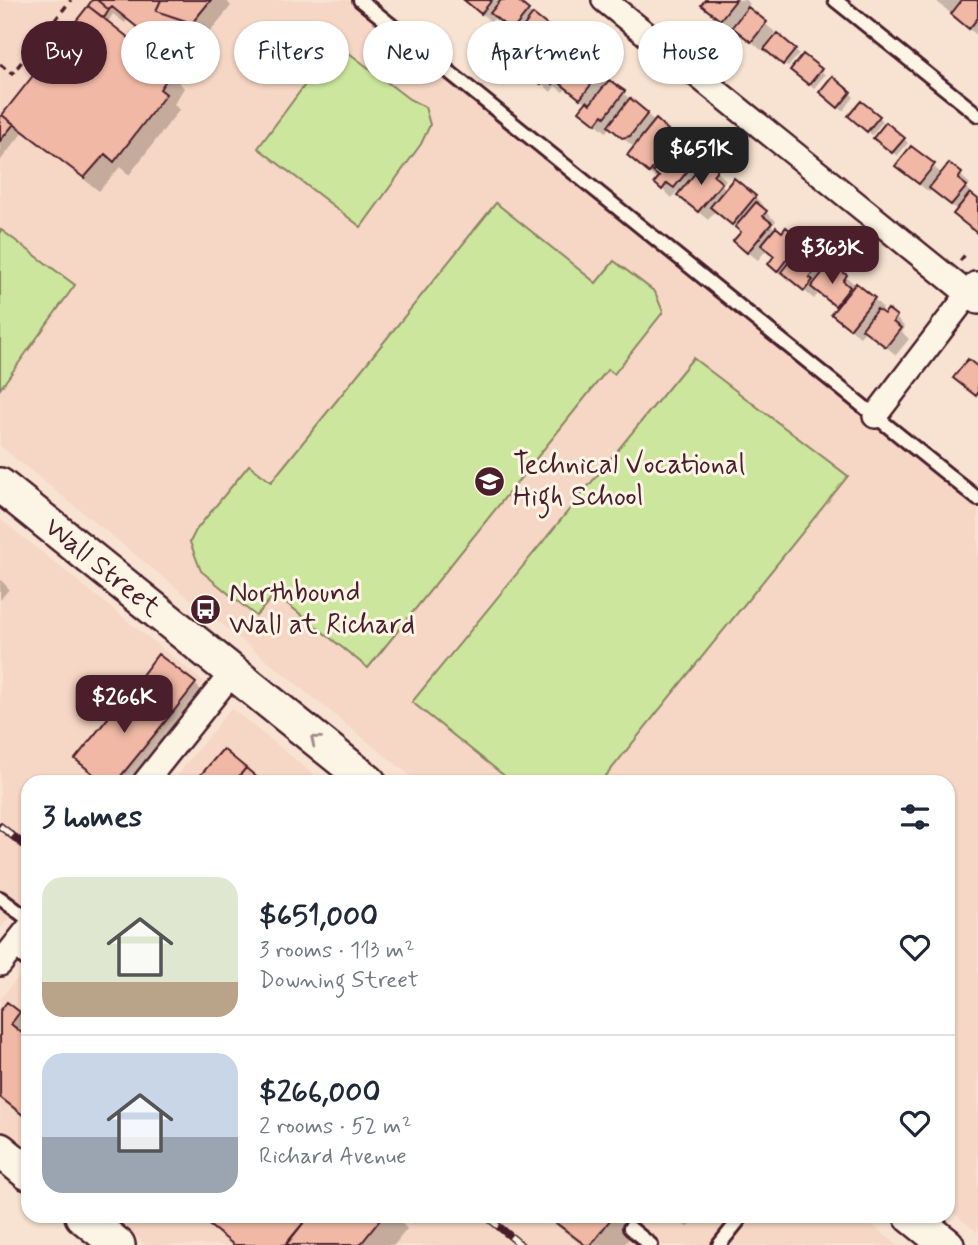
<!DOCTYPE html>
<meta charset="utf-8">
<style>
:root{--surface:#fff;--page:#f6f6f7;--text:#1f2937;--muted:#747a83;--line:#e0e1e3;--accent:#4a1f2b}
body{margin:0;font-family:Mynerve,sans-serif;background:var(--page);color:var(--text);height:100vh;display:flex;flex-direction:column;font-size:26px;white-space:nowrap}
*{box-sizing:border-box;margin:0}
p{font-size:23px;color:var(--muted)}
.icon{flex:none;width:38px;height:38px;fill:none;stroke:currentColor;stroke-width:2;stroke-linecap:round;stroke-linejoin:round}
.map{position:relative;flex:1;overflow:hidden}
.sheet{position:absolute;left:21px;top:775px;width:934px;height:448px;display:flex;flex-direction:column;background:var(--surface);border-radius:21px;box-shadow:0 2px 5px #0004}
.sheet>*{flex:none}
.guide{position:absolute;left:21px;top:21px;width:936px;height:63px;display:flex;gap:14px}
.price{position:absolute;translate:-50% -60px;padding:0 16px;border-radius:14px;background:var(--accent);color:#fff;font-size:23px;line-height:46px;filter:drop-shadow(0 2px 4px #0008)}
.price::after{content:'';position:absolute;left:50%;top:42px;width:21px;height:16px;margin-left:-10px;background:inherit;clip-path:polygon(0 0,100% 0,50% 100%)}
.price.current{background:#222;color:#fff}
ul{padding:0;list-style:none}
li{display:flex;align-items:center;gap:21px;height:175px;padding:0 21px}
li+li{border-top:2px solid var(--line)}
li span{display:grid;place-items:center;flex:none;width:196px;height:140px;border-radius:21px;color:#555}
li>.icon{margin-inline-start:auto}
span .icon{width:84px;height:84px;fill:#fffc;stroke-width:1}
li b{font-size:30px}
h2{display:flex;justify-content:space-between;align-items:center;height:84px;padding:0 21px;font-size:30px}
.pill{padding:0 24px;border-radius:32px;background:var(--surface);box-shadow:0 2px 5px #0004;font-size:24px;line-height:63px}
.pill.current{background:var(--accent);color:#fff}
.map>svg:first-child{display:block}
.built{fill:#f6d6c4}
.green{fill:#cce79d;stroke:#8b8364;stroke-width:2}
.shadow{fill:#0003}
.building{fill:#f0b8a5;stroke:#4a1f2b;stroke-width:2}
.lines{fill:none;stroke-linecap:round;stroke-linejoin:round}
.service-casing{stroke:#4a1f2b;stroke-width:18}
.minor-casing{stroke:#4a1f2b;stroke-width:28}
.secondary-casing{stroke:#4a1f2b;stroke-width:38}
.path{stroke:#4a1f2b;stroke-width:3.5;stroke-dasharray:7 5;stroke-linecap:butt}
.service{stroke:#fcf5e5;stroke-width:12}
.minor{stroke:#fcf5e5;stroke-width:23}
.secondary{stroke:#fcf5e5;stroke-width:33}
.rail-casing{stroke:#4a1f2b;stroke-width:8}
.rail{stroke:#fcf5e5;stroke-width:5;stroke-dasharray:16;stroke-linecap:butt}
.oneway{stroke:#a38a88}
.labels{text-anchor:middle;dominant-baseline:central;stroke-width:6;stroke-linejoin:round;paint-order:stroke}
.poi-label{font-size:28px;fill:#4a1f2b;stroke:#fcf5e5;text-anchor:start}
.street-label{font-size:28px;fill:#4a1f2b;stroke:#fcf5e5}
</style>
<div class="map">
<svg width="978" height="1245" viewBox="0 0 978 1245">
<rect width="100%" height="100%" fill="#f8e3d2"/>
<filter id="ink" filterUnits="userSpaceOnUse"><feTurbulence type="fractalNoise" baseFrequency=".0143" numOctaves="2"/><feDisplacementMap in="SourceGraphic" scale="14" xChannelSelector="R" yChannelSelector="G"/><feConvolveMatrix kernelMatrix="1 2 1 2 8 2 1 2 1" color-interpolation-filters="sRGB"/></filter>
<g filter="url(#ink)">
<path class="built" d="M0 0H348L978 507V1233L949 1209 948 782H418L0 446Z
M0 519 204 682 121 782H28V895L0 929Z
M231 708 323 782H172Z
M28 964V1150L0 1128V1000Z
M110 1216H861L897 1245H146Z"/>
<path class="green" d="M336 43 409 99 425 107 430 125 421 144 361 227 258 148Z
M496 203 596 283 614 261 655 292 663 312 614 374 608 369 368 668 275 594 256 616 201 571 190 542 196 530 249 465 271 482Z
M0 229 75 285 0 389Z
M693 358 848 476 601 782H512L412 702Z"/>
<path class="shadow" d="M94 0H226L231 6 183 65 127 20 125 23 113 14 107 23 169 71 184 88 174 104 179 110 129 175 120 167 99 191 23 132 0 161V120Z
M466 0H514L560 40 554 48 569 53 608 85 623 93 676 140 672 145 700 170 717 171 726 180 722 185 727 190 755 197 764 206 762 209 776 221 772 226 776 230 782 234 787 229 818 255 827 264 825 267 827 270 834 275 846 277 874 299 883 308 880 313 885 317 888 312 896 318 905 327 902 332 909 339 896 355 866 330 860 337 843 323 838 308 819 292 814 299 788 277 787 279 779 273 770 264 776 257 767 249 758 260 745 250 742 233 716 210 708 220 689 204 677 191 672 198 656 183 658 180 638 164 635 148 610 127 606 132 582 111 587 104 567 88 563 92 555 86 551 92 536 78 540 73V59L516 39 518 36 496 16 491 22Z
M707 0H746L750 4 746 8 775 32 765 46 767 48 777 36 799 54 788 67 764 47 761 50 733 25 730 28 712 14Z
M935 0H978V36L962 23Z
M821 70 825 75 814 88 797 74Z
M850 93 854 97 843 111 826 96Z
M879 117 883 121 872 135 854 120Z
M904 139 908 143 897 156 880 142Z
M911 148 942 174 949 165 970 184 967 188 978 201V234L958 211 932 189 929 192 907 175Z
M0 579 9 589 0 600Z
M195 684 204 693 141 782H103L77 759Z
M266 776 273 782H261Z
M0 1014H19L28 1023V1121L0 1099Z
M204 1216H395L407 1229 394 1245H236L220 1232V1236L202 1218Z
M405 1216H420L414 1224Z
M544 1216H646L624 1245H582Z
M673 1216H697L688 1228Z"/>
<path class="building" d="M92 0H97L109 10 104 18 88 6Z
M97 0H161L156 11 192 23 168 52 112 7 109 10Z
M161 0H211L192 23 156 11Z
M464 0H492L481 14Z
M501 0H517L529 10 512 31 490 13Z
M705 0H736L720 20 701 5Z
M962 0H978V18L969 29 951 14Z
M88 6 170 70 171 73 160 89 166 94 114 162 105 154 84 178 2 115Z
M748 7 767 22 751 42 732 27Z
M533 14 552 29 533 54 514 39Z
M777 33 796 49 783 65 764 49Z
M550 43 556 48 560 43 570 52 567 56 572 60 553 84 545 78 541 84 534 78 538 72 531 67Z
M803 54 822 69 809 85 790 70Z
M581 59 599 74 580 99 561 84Z
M832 76 851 92 838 108 819 92Z
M609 80 625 91 605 117 603 115 596 124 579 111 587 101 590 104Z
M630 98 648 113 630 136 622 138 608 126Z
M861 101 880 116 867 132 848 116Z
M2 115 14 124 0 141V117Z
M656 119 668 130 664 136 673 143 649 173 627 155Z
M886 122 905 138 892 153 873 138Z
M675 146 695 162 674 188 667 183 662 190 654 183 659 177 653 172Z
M911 146 935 164 919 184 895 166Z
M706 160 718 169 713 175 722 183 698 212 677 195Z
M949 163 962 173 958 179 967 186 951 205 929 188Z
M734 178 756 196 732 225 710 207Z
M970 193 978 199V234L953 214Z
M756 202 767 211 763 216 772 223 747 253 733 241 741 232 735 227Z
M776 227 782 232 786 227 796 235 792 239 798 244 777 272 768 264 774 256 761 245Z
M805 242 819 254 817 256 820 263 809 277 813 280 804 291 781 272Z
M827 267 833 273 837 268 847 275 843 281 850 287 835 306 811 287Z
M856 283 875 298 850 329 831 314Z
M877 309 884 314 888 309 897 316 893 322 901 328 886 347 862 329Z
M968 359 978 367V393L976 396 953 378Z
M158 654 196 683 173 712 136 683Z
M136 683 173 712 116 782H103L75 759Z
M223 749 246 768 234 782H204L198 778Z
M246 768 260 780 258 782H234Z
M7 1002 20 1012 11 1024 28 1038V1119L0 1097V1011Z
M201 1216H309L285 1245H234L200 1218Z
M309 1216H383L360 1245H286Z
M547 1216H613L591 1245H585Z"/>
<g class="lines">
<defs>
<path id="service" d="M360 0 978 499
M835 0 978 115
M0 898 28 919
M12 949 28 961
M630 1228 651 1245
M719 1245 742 1216"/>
<path id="minor" d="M604 0 978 302
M875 416 976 284
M145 782 232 673
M0 964 28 929"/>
<path id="secondary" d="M0 485 369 782
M0 1150 28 1173
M82 1216 118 1245
M911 1216 947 1245"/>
</defs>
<use href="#service" class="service-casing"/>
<use href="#minor" class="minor-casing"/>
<use href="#secondary" class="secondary-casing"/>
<path class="path" d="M0 64 12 74 71 0
M960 261 967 252"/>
<use href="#service" class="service"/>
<use href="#minor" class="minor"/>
<use href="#secondary" class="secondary"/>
<defs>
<path id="rail" d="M0 826 28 848
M486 1216 521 1245"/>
</defs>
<use href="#rail" class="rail-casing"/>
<use href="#rail" class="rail"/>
</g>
<defs><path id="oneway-chevron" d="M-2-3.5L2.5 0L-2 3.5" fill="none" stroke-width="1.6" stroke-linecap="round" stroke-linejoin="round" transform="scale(1.75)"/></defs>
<use class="oneway" href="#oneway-chevron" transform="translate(315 740) rotate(-141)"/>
</g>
<defs>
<symbol id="school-disc" viewBox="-11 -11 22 22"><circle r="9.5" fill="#4a1f2b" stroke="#fcf5e5"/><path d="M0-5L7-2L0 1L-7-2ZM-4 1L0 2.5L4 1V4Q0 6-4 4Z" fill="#fff"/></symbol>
<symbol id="bus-disc" viewBox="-11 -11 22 22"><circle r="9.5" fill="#4a1f2b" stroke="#fcf5e5"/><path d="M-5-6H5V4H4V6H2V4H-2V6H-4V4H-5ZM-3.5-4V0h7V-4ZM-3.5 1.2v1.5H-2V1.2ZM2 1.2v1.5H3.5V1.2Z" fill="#fff"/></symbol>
</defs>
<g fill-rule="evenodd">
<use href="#school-disc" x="472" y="464" width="35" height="35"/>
<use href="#bus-disc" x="188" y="592" width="35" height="35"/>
</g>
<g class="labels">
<g class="poi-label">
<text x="513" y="465">Technical Vocational<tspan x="513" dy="32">High School</tspan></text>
<text x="229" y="593">Northbound<tspan x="229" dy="32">Wall at Richard</tspan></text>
</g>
<g class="street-label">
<text transform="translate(102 568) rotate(39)">Wall Street</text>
</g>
</g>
</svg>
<b class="price current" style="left:701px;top:187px">$651K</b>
<b class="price" style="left:832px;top:286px">$363K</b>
<b class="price" style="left:124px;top:735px">$266K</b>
<div class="guide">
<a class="pill current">Buy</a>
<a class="pill">Rent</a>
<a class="pill">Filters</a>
<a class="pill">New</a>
<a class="pill">Apartment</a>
<a class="pill">House</a>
</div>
<section class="sheet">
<h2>3 homes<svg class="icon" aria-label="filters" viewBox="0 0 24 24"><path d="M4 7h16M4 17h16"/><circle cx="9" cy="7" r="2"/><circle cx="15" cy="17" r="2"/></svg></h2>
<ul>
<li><span style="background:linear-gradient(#dfe7d0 75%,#b9a48a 0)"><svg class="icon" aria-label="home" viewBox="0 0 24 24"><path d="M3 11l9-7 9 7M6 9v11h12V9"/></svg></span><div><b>$651,000</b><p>3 rooms · 113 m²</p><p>Downing Street</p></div><svg class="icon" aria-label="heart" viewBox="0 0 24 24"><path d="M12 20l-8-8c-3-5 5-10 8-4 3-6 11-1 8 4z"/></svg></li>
<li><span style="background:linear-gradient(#c9d6e8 60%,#9aa5b1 0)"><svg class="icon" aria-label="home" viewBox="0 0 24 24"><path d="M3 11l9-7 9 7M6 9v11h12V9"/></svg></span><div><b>$266,000</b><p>2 rooms · 52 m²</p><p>Richard Avenue</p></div><svg class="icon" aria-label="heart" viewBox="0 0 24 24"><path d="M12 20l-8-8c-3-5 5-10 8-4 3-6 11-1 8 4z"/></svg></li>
</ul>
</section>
</div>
